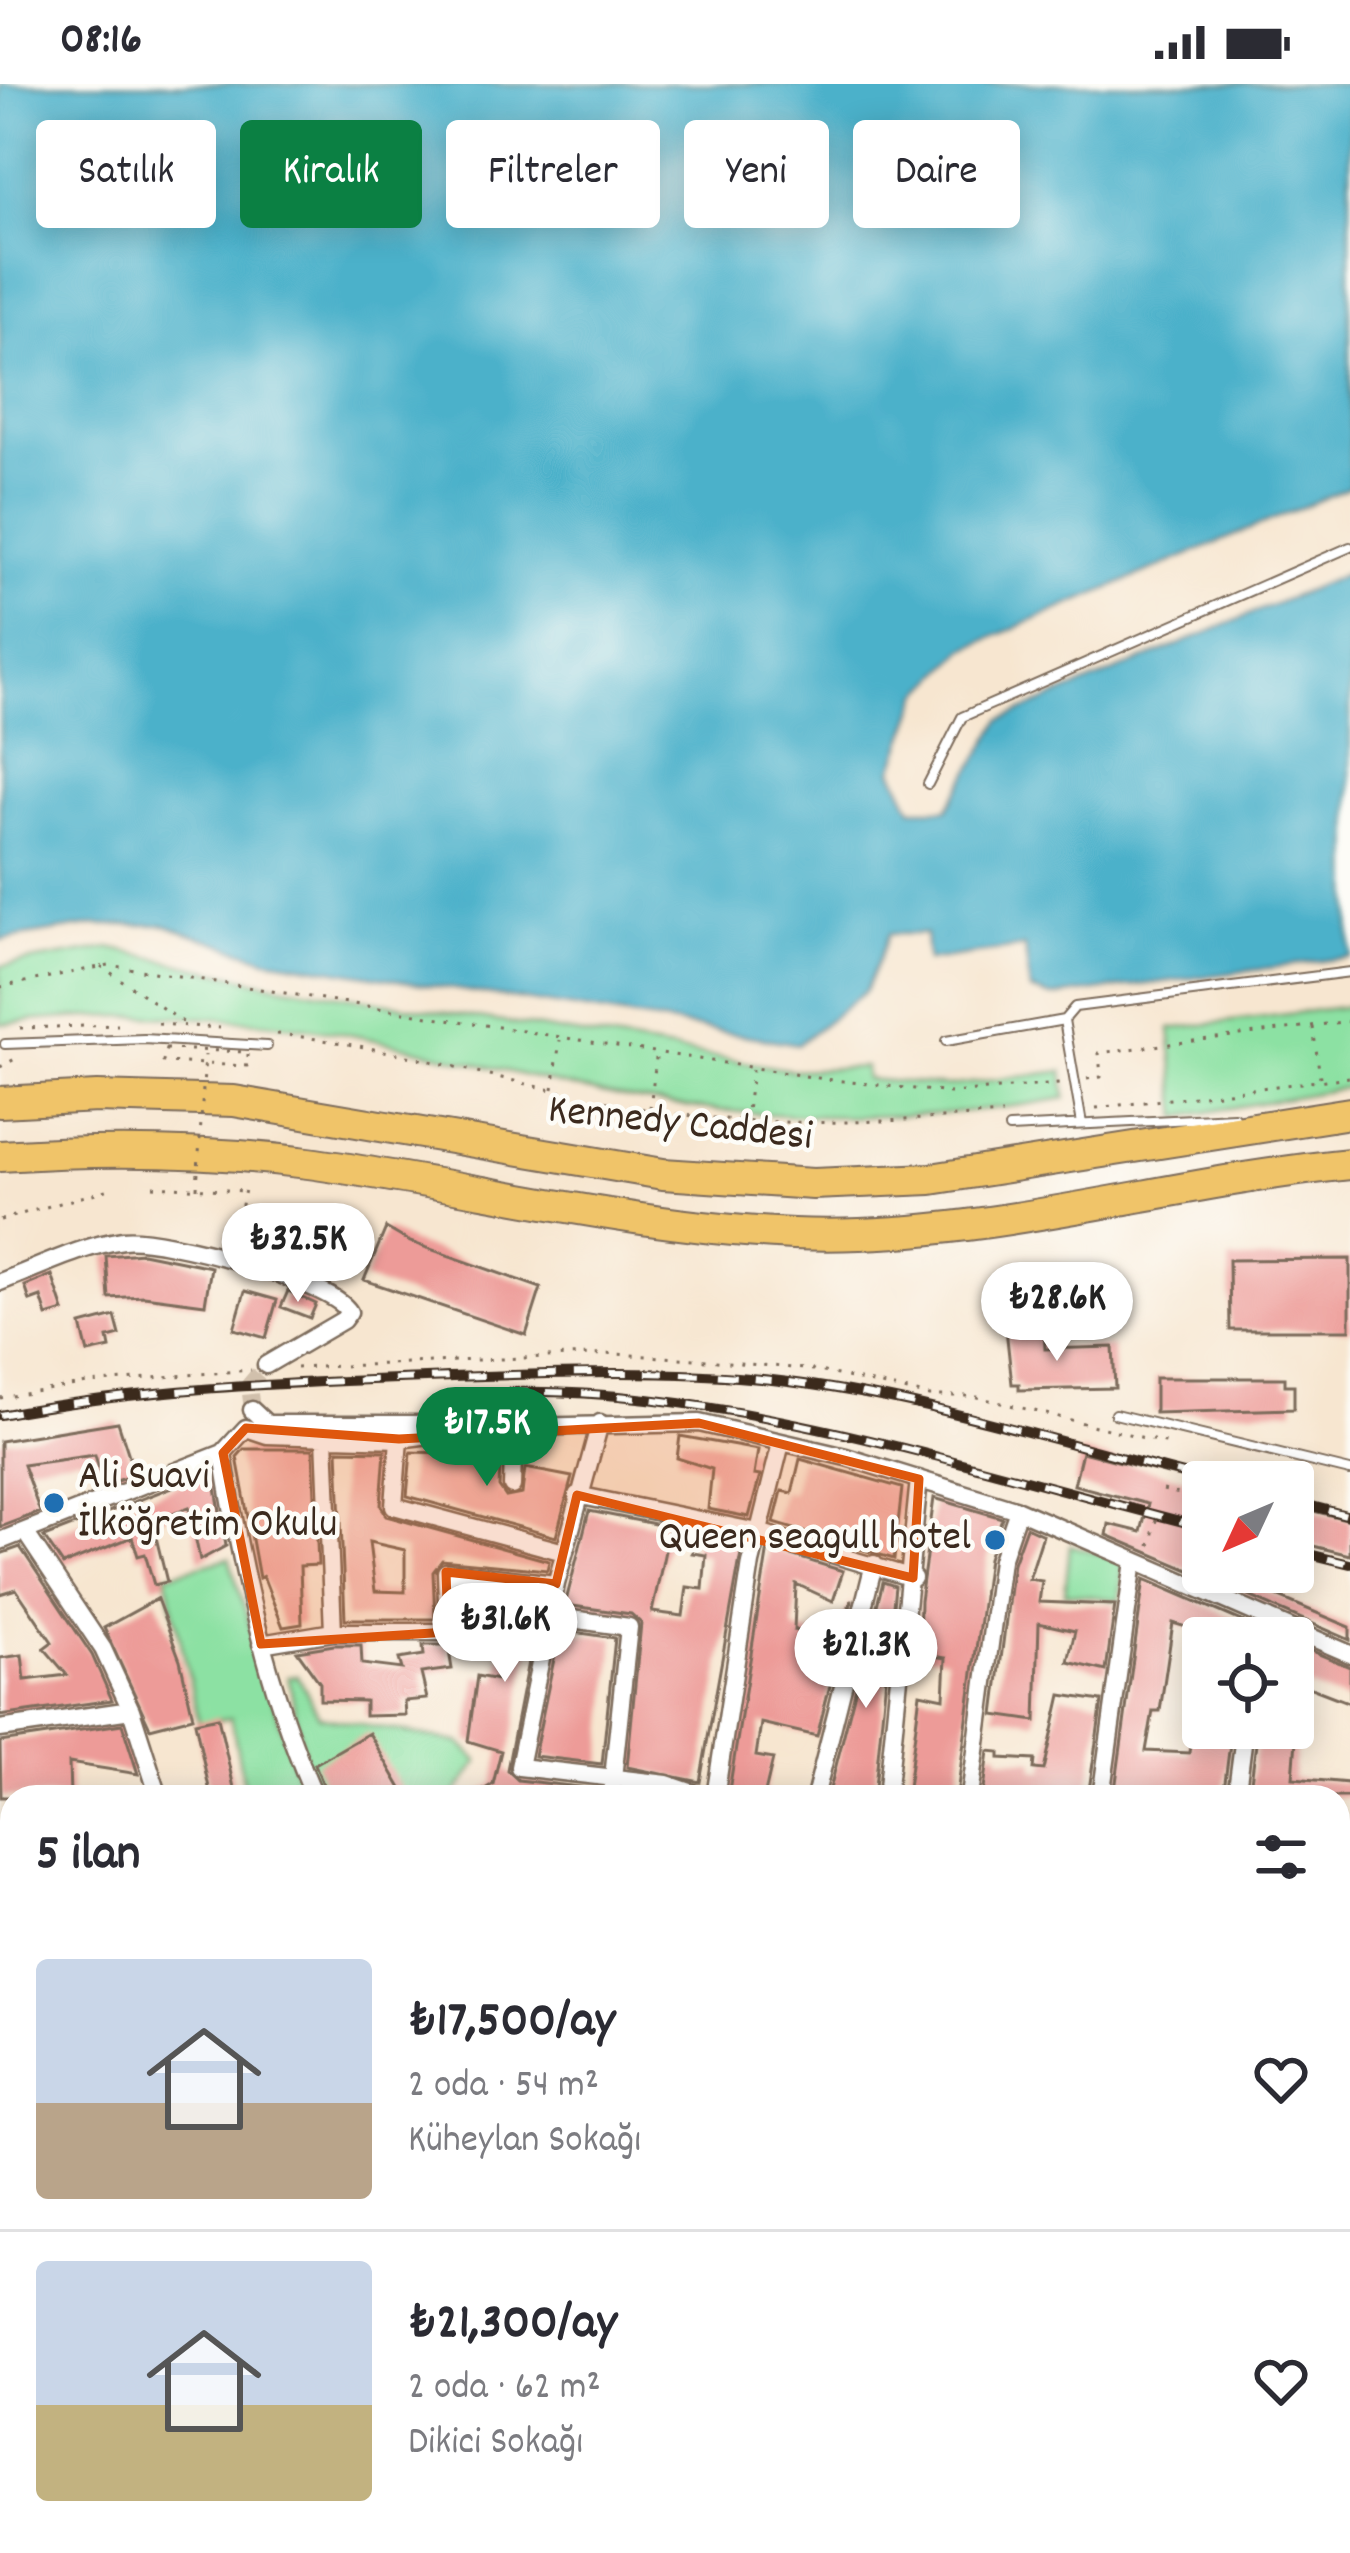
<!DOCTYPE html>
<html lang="tr">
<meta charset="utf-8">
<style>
:root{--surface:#fff;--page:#f7f7f7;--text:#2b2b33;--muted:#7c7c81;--line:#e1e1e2;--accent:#0b8043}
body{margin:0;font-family:Dekko,sans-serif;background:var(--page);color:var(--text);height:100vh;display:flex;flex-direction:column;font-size:45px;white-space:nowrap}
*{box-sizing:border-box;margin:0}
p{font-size:39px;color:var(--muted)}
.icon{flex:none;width:66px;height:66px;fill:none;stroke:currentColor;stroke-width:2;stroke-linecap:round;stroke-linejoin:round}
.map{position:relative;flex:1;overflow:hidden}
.sheet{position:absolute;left:0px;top:1701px;width:1350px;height:768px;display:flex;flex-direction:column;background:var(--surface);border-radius:36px 36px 0 0;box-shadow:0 6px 30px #0003}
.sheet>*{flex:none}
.hud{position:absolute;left:36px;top:36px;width:1278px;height:108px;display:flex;gap:24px}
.needle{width:78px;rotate:226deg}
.tools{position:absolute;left:1182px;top:1377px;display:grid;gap:24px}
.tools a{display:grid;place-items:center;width:132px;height:132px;border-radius:12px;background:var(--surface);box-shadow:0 6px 30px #0003;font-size:60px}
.price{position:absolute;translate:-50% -102px;padding:0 27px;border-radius:42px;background:#fff;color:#222;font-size:39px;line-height:78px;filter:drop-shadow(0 3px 6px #0008)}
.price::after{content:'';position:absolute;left:50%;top:72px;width:36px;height:27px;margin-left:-18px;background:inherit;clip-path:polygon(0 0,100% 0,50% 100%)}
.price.current{background:var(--accent);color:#fff}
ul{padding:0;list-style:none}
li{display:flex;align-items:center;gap:36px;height:300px;padding:0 36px}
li+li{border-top:3px solid var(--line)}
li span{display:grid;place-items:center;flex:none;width:336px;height:240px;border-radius:12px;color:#555}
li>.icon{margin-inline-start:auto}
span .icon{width:144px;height:144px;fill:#fffc;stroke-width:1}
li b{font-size:51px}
h2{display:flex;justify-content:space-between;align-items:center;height:144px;padding:0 36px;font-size:51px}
.chip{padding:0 42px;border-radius:12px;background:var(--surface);box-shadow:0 6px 30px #0003;font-size:42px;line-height:108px}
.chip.current{background:var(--accent);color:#fff}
.status{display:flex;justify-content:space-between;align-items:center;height:84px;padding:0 60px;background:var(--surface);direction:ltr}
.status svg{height:33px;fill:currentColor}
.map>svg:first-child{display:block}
.green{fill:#8ce1a3;stroke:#648660;stroke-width:3}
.water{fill:#4bb1ca;stroke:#436e74;stroke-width:3}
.building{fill:#ed9b98;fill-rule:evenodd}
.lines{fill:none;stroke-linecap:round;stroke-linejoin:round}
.street-tunnel{stroke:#d1c0ac;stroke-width:16;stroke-dasharray:16 8;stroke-linecap:butt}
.lane-casing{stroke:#7d6c5c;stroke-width:12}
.street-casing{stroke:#7d6c5c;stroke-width:21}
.secondary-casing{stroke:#7d6c5c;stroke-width:28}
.highway-casing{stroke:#7d6c5c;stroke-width:34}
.path{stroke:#7d6c5c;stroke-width:3;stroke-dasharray:3 9;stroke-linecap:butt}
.lane{stroke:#fff;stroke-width:8}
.street{stroke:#fff;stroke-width:16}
.secondary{stroke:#f9e7c3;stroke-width:24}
.highway{stroke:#f0c469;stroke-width:30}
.rail-casing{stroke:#3b2a1e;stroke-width:10}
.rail{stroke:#fdfcf7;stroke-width:6;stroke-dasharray:18;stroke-linecap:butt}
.path-bridge{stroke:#7d6c5c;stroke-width:3;stroke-dasharray:3 9;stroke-linecap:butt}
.marked{fill:#df570d;fill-opacity:0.2;stroke:#df570d;stroke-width:9;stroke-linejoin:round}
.poi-dot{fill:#1f6fb2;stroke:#fdfcf7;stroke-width:4.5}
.labels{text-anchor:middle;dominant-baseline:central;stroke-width:9;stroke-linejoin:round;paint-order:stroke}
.street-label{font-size:42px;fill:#3b2a1e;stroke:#fdfcf7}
.poi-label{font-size:42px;fill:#3b2a1e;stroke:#fdfcf7;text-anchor:start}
</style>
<div class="status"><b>08:16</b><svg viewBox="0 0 49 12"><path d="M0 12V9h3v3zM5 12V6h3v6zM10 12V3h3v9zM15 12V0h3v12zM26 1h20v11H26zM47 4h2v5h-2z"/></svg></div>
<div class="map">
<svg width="1350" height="2469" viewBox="0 0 1350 2469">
<rect width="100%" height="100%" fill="#fdfcf7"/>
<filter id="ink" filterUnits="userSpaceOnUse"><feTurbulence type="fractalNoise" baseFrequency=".00833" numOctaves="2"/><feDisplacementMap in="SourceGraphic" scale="24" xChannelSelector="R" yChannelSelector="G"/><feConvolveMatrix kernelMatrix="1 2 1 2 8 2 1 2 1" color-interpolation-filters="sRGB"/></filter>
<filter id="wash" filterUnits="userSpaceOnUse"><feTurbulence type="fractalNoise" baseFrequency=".004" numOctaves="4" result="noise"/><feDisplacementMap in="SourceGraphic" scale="48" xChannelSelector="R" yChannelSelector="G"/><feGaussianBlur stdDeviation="2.7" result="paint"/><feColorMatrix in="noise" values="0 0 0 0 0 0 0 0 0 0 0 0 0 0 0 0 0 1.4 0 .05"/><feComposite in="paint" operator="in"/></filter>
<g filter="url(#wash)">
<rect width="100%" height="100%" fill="#f7e6d0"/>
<path class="green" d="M110 864 262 898 792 986 865 983V995L948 1002 1063 987 1066 1014C927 1039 778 1038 639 1016 552 1002 468 975 381 957 260 931 123 925 0 940V882Z
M1350 922V1003L1179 1033 1170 945Z
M1070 1461 1124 1477 1120 1516 1065 1509Z
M229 1474 303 1713H246L231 1634 199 1639 166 1491Z
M288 1592H298L319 1632 460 1659 479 1678 453 1713H318L307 1687Z"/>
<path class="water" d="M0 0H1350V403L965 565 921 610 893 686 912 725H947L1001 636 1350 488V873L1052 913 1030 906 1025 863 927 877 925 850H889L865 907 798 960 267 875 165 841H96L0 856Z"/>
<g id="blocks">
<path class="building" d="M386 1144 410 1158 541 1204 526 1251 364 1196Z
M142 1169 211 1183 205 1220 144 1212 109 1214 106 1172Z
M1350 1175V1246H1230L1229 1176Z
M52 1191 64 1227 47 1232 41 1213 30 1217 25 1202Z
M245 1207 277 1216 266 1254 234 1245Z
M288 1207 316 1220 310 1234 281 1223Z
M115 1232 120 1251 108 1254 110 1264 88 1269 81 1241Z
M1044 1244 1045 1265 1113 1263 1115 1304 1019 1306V1300H1012L1006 1245Z
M1155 1294H1285V1301H1294V1325L1155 1329Z
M118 1338 135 1390 104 1402 95 1371 23 1381 40 1428 0 1443V1357Z
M680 1352 758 1366 754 1391 760 1392 749 1433 708 1425 712 1385 677 1374Z
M472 1358V1377L500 1381 499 1403 506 1413 522 1410 525 1384 572 1393 556 1453 407 1412 411 1368 443 1369V1362Z
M244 1365H313L318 1481 300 1482 302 1540 283 1543 263 1492 259 1494 237 1373Z
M338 1366 385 1367 381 1421 386 1432 549 1477 547 1486 442 1476 433 1488 435 1535H345ZM369 1458 405 1466V1508L375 1507Z
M1082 1368 1203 1399V1460L1196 1489 1107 1451 1109 1440 1141 1448 1148 1420 1074 1401Z
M800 1375 902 1404 894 1475 774 1439 782 1407 792 1409Z
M213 1387 226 1462 200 1476 189 1423 152 1437 167 1498 154 1501 145 1470 138 1472 132 1453 63 1481 44 1453Z
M934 1414 1002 1434 988 1474 957 1711 908 1704 920 1609 944 1614 946 1574 919 1570 920 1517Z
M1293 1422 1350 1436V1471L1293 1457Z
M589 1427 670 1443 652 1528 683 1532 687 1503 703 1505 706 1471 692 1469 696 1448 743 1458 700 1698 627 1683 641 1539 631 1530 565 1521Z
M1026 1443 1043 1451 1029 1495 1042 1497 1039 1518 1115 1521 1106 1587 1068 1578 1075 1547 1039 1539 1036 1637 994 1631 1013 1479Z
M20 1463 92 1571 112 1616 0 1632V1574L22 1571 25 1596 67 1591 44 1564 52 1558 16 1505 0 1510V1470Z
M768 1464 843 1487 833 1517 796 1500 794 1546 832 1554 852 1516 817 1652 761 1639 756 1672 773 1675 764 1713H728Z
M1144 1495 1281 1554H1202L1203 1548 1173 1539 1160 1627H1153L1146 1667 1189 1669 1192 1644H1232L1223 1713H1114Z
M883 1498 895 1502 874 1713H828Z
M1246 1499 1350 1543V1556L1242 1509Z
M459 1502 541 1511 507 1686 518 1696 588 1704V1713H472L493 1700 501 1667 468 1657 477 1592 498 1596 504 1545 461 1542Z
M157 1515 180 1576 193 1633 150 1644 104 1544Z
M560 1546 615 1554 602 1680 534 1672Z
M1293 1559 1350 1583V1619L1293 1597Z
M334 1561H361L362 1580 402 1585 399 1575 424 1571 423 1561H448L452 1585 421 1589 427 1615 404 1617 405 1631 365 1632V1617L320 1616V1599L297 1567Z
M1061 1611 1102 1617 1088 1713H983L989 1667 1000 1668V1674L1035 1676 1034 1685 1044 1686Z
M218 1633 228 1677 236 1713H211L195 1638Z
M122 1640 138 1690 69 1679 70 1713H1L0 1658Z
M1258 1644H1297L1293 1694 1348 1699 1350 1713H1249Z
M369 1649 406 1713H328L315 1680Z"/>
</g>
</g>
<g filter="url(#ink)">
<use href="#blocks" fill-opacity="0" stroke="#7d6c5c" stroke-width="3"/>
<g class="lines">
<path class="street-tunnel" d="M252 1326 249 1301 266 1281"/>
<defs>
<path id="lane" d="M928 700 962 633 1350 463
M946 957 1064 936
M5 960 144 955 267 962
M1082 1040 1064 936 1075 923 1350 888
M1009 1044 1234 1033
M1115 1330 1350 1387"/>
<path id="street" d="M0 1198C40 1183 81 1162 123 1156 160 1151 332 1197 349 1228L343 1236 266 1281
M252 1326 267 1340H453
M600 1339 556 1500 519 1683 667 1700 705 1713
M325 1353 333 1548
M399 1355 394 1422 564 1468
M223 1369C241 1487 267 1603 315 1713
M512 1402 514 1343
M577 1411 758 1448 913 1494
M25 1448 103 1565 131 1626 159 1713
M0 1457 223 1369 246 1344 267 1351 399 1355 483 1344 699 1339 846 1373 1018 1426 1350 1570
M550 1532 629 1543 611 1713
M261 1560 333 1548H448L446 1488 556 1500
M0 1645 131 1626
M715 1713 751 1479 781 1359
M815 1713 874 1480
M887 1713 919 1395
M970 1713 1001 1476 1018 1426
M1101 1713 1134 1477
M1236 1713 1245 1644
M1338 1773 1350 1777
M0 1774 12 1773
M1338 1882 1350 1883
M0 2094 12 2096
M1338 2214 1342 2223 1350 2216
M0 2349 12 2342
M1338 2400 1350 2391
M564 2457 575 2469
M928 2457 938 2469
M1068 2457 1075 2469
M204 2469 231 2459 309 2469
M428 2469 430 2457
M487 2469 519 2457
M1226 2469 1245 2457"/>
<path id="secondary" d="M0 1899 12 1900
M1338 1962 1350 1964"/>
<path id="highway" d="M0 1018 97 1013 234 1017 663 1090 813 1100 931 1095 1350 1029
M0 1072C103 1065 206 1066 308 1079 470 1101 629 1143 793 1150 981 1158 1164 1098 1350 1080"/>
</defs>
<use href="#lane" class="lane-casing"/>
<use href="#street" class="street-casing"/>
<use href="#secondary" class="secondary-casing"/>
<use href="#highway" class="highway-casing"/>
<path class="path" d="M101 882 187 941
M0 903 109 881 824 995 951 1009 1060 1000
M158 940 220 944
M1313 943 1320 993
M20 944 118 941
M277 950C403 963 522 1004 645 1025 764 1046 883 1038 1002 1030
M166 965 248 968V982L163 978Z
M0 983 15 975
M1087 995 1101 993 1099 969 1350 937
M553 1005 560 956
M650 1024 656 974
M1096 1024 1350 993
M746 1036 752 986
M153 1102 244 1107
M0 1136 110 1105
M235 1157 246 1100
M296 1284 614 1270 695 1275 815 1286 930 1312H973L1173 1361
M0 1314 87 1299 251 1286
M1163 1406 1203 1416
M1150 1462 1156 1436"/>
<use href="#lane" class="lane"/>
<use href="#street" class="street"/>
<use href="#secondary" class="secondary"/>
<use href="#highway" class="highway"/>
<defs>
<path id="rail" d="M510 1308C734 1303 986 1389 1203 1443
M0 1331C141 1304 282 1299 426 1294 540 1290 657 1284 772 1296 921 1312 1070 1362 1215 1398
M1293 1417 1350 1432
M1293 1466 1350 1480"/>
</defs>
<use href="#rail" class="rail-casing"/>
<use href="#rail" class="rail"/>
<path class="path-bridge" d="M197 1104 205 971"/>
</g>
</g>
<path class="marked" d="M699 1339 919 1395 913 1494 577 1411 556 1500 446 1488 448 1548 261 1560 223 1369 246 1344 399 1355Z"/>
<g class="poi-dot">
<circle cx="54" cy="1419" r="12"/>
<circle cx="995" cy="1456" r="12"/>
</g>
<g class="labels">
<g class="street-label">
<text transform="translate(680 1042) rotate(6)">Kennedy Caddesi</text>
</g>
<g class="poi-label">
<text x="78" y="1395">Ali Suavi<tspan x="78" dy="48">İlköğretim Okulu</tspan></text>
<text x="971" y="1456" text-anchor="end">Queen seagull hotel</text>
</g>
</g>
</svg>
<div class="tools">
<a><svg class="needle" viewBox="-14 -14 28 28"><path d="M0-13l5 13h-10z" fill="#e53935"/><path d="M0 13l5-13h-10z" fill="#7c7c81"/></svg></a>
<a><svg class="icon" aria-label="locate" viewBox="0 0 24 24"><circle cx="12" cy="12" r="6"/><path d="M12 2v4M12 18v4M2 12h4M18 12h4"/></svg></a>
</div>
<b class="price" style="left:298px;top:1221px">₺32.5K</b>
<b class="price" style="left:1057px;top:1280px">₺28.6K</b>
<b class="price current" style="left:487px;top:1405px">₺17.5K</b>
<b class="price" style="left:505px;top:1601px">₺31.6K</b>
<b class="price" style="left:866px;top:1627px">₺21.3K</b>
<div class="hud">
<a class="chip">Satılık</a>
<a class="chip current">Kiralık</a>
<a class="chip">Filtreler</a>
<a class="chip">Yeni</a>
<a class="chip">Daire</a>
</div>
<section class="sheet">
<h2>5 ilan<svg class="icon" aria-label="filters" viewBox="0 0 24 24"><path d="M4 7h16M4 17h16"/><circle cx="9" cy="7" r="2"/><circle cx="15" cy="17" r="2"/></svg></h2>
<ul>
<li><span style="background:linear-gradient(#c9d6e8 60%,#b9a48a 0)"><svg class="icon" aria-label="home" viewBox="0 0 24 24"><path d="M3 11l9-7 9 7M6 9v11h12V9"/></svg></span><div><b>₺17,500/ay</b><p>2 oda · 54 m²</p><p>Küheylan Sokağı</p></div><svg class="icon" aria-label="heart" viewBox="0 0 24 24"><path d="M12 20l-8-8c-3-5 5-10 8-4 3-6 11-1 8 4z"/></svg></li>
<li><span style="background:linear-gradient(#c9d6e8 60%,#c2b280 0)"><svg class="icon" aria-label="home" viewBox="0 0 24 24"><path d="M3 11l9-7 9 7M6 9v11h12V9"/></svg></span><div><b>₺21,300/ay</b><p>2 oda · 62 m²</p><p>Dikici Sokağı</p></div><svg class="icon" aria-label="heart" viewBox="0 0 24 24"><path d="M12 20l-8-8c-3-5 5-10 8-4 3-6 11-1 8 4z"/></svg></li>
</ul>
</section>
</div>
